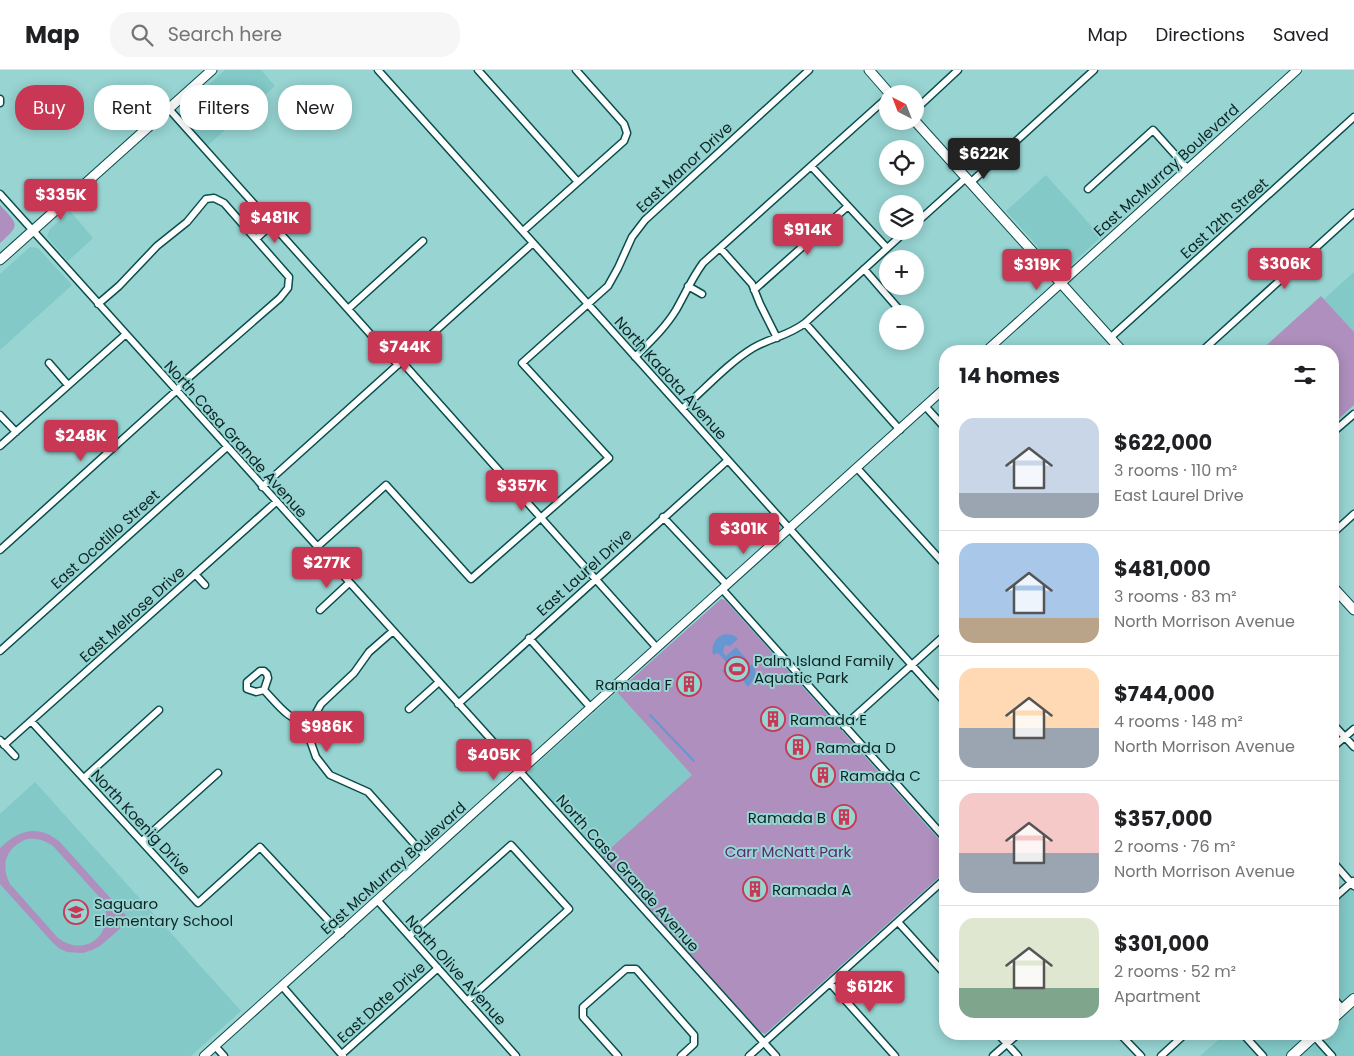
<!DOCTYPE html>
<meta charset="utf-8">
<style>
:root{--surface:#fff;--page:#f6f6f6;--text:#202124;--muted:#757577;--line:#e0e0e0;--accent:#c83854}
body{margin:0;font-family:Poppins,sans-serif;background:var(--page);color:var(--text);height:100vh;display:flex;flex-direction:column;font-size:19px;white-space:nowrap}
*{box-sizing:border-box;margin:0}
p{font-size:16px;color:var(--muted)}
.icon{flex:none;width:28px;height:28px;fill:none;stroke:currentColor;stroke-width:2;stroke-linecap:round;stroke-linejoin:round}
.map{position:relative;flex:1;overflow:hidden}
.drawer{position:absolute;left:939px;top:275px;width:400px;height:695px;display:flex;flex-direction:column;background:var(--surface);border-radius:20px;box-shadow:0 2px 12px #0003}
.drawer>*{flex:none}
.guide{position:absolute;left:15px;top:15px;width:475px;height:45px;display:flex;gap:10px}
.needle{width:32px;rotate:318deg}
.buttons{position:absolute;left:879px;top:15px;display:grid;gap:10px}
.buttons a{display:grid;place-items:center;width:45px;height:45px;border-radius:50%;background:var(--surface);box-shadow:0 2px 12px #0003;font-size:25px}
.price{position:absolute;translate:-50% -42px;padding:0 11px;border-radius:5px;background:var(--accent);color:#fff;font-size:16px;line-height:32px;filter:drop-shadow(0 1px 2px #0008)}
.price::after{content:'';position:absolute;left:50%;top:30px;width:15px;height:11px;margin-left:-8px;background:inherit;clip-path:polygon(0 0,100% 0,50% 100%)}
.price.selected{background:#222;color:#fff}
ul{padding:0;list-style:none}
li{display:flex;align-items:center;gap:15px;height:125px;padding:0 20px}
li+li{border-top:1px solid var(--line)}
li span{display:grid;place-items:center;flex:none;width:140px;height:100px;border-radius:15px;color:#555}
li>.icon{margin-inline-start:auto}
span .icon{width:60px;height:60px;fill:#fffc;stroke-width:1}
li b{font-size:21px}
h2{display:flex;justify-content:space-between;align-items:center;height:60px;padding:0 20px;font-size:21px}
.tag{padding:0 18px;border-radius:20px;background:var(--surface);box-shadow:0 2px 12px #0003;font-size:18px;line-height:45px}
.tag.selected{background:var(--accent);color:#fff}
header{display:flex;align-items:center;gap:30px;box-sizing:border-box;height:70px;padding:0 25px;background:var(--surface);border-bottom:1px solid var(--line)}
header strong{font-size:24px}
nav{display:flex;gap:28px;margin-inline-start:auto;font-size:18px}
.search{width:350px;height:45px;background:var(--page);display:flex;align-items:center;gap:12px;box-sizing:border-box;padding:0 18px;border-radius:20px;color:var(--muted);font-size:19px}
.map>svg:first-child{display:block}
.built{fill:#82c9c7}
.green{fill:#ae8fbd;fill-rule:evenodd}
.water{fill:#6797d2}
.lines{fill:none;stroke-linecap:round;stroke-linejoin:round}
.stream{stroke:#6797d2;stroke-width:2}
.minor-casing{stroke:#094d4c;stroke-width:9}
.tertiary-casing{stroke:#094d4c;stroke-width:10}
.secondary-casing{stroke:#094d4c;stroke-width:11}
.primary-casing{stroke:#094d4c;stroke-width:12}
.minor{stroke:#fff;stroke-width:6}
.tertiary{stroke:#fff;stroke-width:8}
.secondary{stroke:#fff;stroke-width:9}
.primary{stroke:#fff;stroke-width:10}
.labels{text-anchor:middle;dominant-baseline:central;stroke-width:4;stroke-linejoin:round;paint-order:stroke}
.street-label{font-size:15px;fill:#0c2524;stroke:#97d4d2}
.poi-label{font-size:15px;fill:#0c2524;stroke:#97d4d2;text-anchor:start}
.park-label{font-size:15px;fill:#5d2874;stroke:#97d4d2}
</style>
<header>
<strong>Map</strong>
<div class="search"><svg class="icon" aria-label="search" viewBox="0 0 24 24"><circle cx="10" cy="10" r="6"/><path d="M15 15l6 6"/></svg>Search here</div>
<nav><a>Map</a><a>Directions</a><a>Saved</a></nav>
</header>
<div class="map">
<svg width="1354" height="986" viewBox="0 0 1354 986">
<rect width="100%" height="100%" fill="#97d4d2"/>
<path class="built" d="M225 0H261L275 16 206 77 180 48 179 44 180 41Z
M1046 105 1101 167 1065 200H1059L1006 141Z
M70 141 93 168 68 191 49 169 47 166 50 159Z
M30 177 38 178 72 215 0 280V204Z
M1354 202V262L1324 229Z
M617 622 693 705 602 786 530 706 529 701Z
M35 712 241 941 191 986H0V744Z
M1354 815V986H1200L1225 964H1332L1333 834Z"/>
<path class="green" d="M0 135C18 155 21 154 0 173Z
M1321 226 1354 262V335L1333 354 1332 281H1260Z
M721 529 725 530 945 776V802L765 964 760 962 602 786 692 705 617 622Z
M31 761C43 761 50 764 60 772L130 850 100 876 92 880 83 883 67 882 60 879 53 873 0 814V778C10 769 17 763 31 761ZM27 769C38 768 44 770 53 776L103 831C116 863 86 889 58 868L10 814C0 795 6 777 27 769Z"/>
<path class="water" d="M726 564 733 565 738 569 730 576 725 575 723 582 726 586 736 577 750 593 740 601 742 603 752 594 755 600V607L748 617 737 603 729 609 722 601 728 594 718 583 713 585C711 575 715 566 726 564Z"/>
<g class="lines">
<path class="stream" d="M650 645 694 691"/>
<defs>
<path id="minor" d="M378 0 945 632
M478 0 578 112
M0 29V33
M169 39 398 295
M915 40 958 0
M811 96 887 178
M970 113 1094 0
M1088 119 1153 60 1187 98
M0 124 776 986
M915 154 966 108
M523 161 624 71 627 63 624 54 576 0
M256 169 272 154
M720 178 752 214 760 234 777 268
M864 199 903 244
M688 216 702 224
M754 220 848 136
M348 239 423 171
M805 253 900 360
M1110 268 1354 47
M993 275 999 281
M1202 281 1354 143
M635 287C650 272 665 258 676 240 685 224 692 208 703 193L888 27
M402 292 657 578
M49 293 68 315
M925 336 945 358
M682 339C705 319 727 294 753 278 770 268 788 266 805 253L906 161
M0 345 16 362
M1332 363 1354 344
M0 376 126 264
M857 398 945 495
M262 417 533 173
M663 447 727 515
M1332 464 1354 444
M317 477 386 415 471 509 609 388 522 293 608 216 618 198 632 167 645 150 809 0
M0 480 176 321 187 309 280 228 288 218 289 207 224 133 214 128 206 129 187 152 157 176 119 216 98 234
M195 504 205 515
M722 519 945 768
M320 540 349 513
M393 561 369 582 354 603 321 634 310 654V670L316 687 330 705 368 722 426 787
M529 568 591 638
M0 581 227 377
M260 601H264L267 604 268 608 264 620 256 622 247 619V612Z
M264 620C279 636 288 650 310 654
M458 634 728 390
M409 639 439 612
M31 651 198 833 260 777 341 864
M1332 653 1354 677
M844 656 945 565
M0 670 15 686
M4 675 276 432
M1332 678 1354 659
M84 708 159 640
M142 771 218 703
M1332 791 1354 816
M1332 830 1353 811
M378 831 516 986
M898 852 945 904
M409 866 511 775 569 839 467 931
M830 913 895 986
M282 916 343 986
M1332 927 1343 939
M998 964 1018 986
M1120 964 1141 986
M1243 964 1263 986
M1314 966 1332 986
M215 976 224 986
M342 984 438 898
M618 986 583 947V937L626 899H636L694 965V974L681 986
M749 986 945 809
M993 986 1018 964
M1161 986 1185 964"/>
<path id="tertiary" d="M986 281 1297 0
M204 986 945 318"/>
<path id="secondary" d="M869 0 890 24
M915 51 1122 281
M0 190 212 0
M1332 516 1354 540"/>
<path id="primary" d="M1332 949 1354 929
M1292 986 1316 964"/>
</defs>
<use href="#minor" class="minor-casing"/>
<use href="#tertiary" class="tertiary-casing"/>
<use href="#secondary" class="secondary-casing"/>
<use href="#primary" class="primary-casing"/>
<use href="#minor" class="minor"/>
<use href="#tertiary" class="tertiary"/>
<use href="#secondary" class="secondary"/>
<use href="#primary" class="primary"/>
</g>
<defs>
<symbol id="stadium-ring" viewBox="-11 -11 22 22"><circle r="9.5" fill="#97d4d2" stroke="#c83854" stroke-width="1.5"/><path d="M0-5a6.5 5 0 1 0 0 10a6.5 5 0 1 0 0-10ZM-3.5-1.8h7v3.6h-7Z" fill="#c83854"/></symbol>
<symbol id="building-ring" viewBox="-11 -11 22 22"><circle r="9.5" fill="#97d4d2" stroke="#c83854" stroke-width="1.5"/><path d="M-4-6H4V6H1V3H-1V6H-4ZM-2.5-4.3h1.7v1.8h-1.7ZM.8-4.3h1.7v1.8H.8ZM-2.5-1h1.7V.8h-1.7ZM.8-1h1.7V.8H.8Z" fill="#c83854"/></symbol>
<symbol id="school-ring" viewBox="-11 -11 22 22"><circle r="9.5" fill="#97d4d2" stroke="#c83854" stroke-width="1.5"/><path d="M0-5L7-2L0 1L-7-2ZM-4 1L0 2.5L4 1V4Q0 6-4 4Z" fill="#c83854"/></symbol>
</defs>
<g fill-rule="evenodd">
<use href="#stadium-ring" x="723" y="585" width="28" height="28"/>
<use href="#building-ring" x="675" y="600" width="28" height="28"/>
<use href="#building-ring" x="759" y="635" width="28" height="28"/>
<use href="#building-ring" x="784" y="663" width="28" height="28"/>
<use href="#building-ring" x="809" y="691" width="28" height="28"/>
<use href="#building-ring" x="830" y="733" width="28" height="28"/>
<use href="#building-ring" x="741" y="805" width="28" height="28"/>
<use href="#school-ring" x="62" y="828" width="28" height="28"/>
</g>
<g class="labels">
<g class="street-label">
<text transform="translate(684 97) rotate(-43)">East Manor Drive</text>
<text transform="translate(1166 100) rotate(-42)">East McMurray Boulevard</text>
<text transform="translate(1224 148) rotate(-42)">East 12th Street</text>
<text transform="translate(671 308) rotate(48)">North Kadota Avenue</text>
<text transform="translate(236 369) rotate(48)">North Casa Grande Avenue</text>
<text transform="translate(105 469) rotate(-42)">East Ocotillo Street</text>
<text transform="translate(584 502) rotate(-42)">East Laurel Drive</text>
<text transform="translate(132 544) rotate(-42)">East Melrose Drive</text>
<text transform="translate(141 752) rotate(47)">North Koenig Drive</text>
<text transform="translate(393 798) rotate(-42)">East McMurray Boulevard</text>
<text transform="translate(628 803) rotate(48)">North Casa Grande Avenue</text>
<text transform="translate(456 900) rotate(48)">North Olive Avenue</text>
<text transform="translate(381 932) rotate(-42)">East Date Drive</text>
</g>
<g class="poi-label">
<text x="754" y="590">Palm Island Family<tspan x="754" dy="17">Aquatic Park</tspan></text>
<text x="672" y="614" text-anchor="end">Ramada F</text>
<text x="790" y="649">Ramada E</text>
<text x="816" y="677">Ramada D</text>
<text x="840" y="705">Ramada C</text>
<text x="826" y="747" text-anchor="end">Ramada B</text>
<text x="772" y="819">Ramada A</text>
<text x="94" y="833">Saguaro<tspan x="94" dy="17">Elementary School</tspan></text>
</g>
<g class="park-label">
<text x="788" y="781">Carr McNatt Park</text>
</g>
</g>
</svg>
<div class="buttons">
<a><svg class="needle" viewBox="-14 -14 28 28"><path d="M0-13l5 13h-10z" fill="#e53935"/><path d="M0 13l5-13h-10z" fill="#757577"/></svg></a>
<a><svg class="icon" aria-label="locate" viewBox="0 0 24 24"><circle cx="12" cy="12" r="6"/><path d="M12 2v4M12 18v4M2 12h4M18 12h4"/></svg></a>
<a><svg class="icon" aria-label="layers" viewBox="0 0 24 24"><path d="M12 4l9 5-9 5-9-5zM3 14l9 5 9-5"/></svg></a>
<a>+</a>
<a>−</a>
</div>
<b class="price selected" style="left:984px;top:110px">$622K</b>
<b class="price" style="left:61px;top:151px">$335K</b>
<b class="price" style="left:275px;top:174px">$481K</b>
<b class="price" style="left:808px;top:186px">$914K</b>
<b class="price" style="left:1285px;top:220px">$306K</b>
<b class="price" style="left:1037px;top:221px">$319K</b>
<b class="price" style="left:405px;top:303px">$744K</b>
<b class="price" style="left:81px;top:392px">$248K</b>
<b class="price" style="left:522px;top:442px">$357K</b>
<b class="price" style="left:744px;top:485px">$301K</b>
<b class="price" style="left:327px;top:519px">$277K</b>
<b class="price" style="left:327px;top:683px">$986K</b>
<b class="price" style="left:494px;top:711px">$405K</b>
<b class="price" style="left:870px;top:943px">$612K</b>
<div class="guide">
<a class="tag selected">Buy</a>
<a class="tag">Rent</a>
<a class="tag">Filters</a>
<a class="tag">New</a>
</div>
<section class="drawer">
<h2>14 homes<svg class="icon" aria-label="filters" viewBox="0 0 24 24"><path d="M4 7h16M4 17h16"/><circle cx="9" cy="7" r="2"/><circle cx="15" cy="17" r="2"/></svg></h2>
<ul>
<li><span style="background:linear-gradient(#c9d6e8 75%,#9aa5b1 0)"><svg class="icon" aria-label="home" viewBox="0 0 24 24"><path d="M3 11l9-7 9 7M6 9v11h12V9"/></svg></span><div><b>$622,000</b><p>3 rooms · 110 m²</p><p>East Laurel Drive</p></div></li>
<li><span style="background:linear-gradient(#a9c7e8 75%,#b9a48a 0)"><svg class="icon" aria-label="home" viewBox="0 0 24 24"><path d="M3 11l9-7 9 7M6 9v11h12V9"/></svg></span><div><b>$481,000</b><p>3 rooms · 83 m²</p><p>North Morrison Avenue</p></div></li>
<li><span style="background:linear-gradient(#ffd9b3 60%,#9aa5b1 0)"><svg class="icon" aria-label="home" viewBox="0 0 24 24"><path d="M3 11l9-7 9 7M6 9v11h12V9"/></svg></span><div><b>$744,000</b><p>4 rooms · 148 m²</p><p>North Morrison Avenue</p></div></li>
<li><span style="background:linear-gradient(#f6c9c9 60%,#9aa5b1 0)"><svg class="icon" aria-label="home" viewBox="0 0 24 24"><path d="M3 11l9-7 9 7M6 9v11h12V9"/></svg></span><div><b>$357,000</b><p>2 rooms · 76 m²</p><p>North Morrison Avenue</p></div></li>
<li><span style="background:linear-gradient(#dfe7d0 70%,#7fa58c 0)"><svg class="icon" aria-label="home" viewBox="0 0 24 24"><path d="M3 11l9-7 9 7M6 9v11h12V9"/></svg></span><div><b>$301,000</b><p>2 rooms · 52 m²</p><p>Apartment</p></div></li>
</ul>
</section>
</div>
